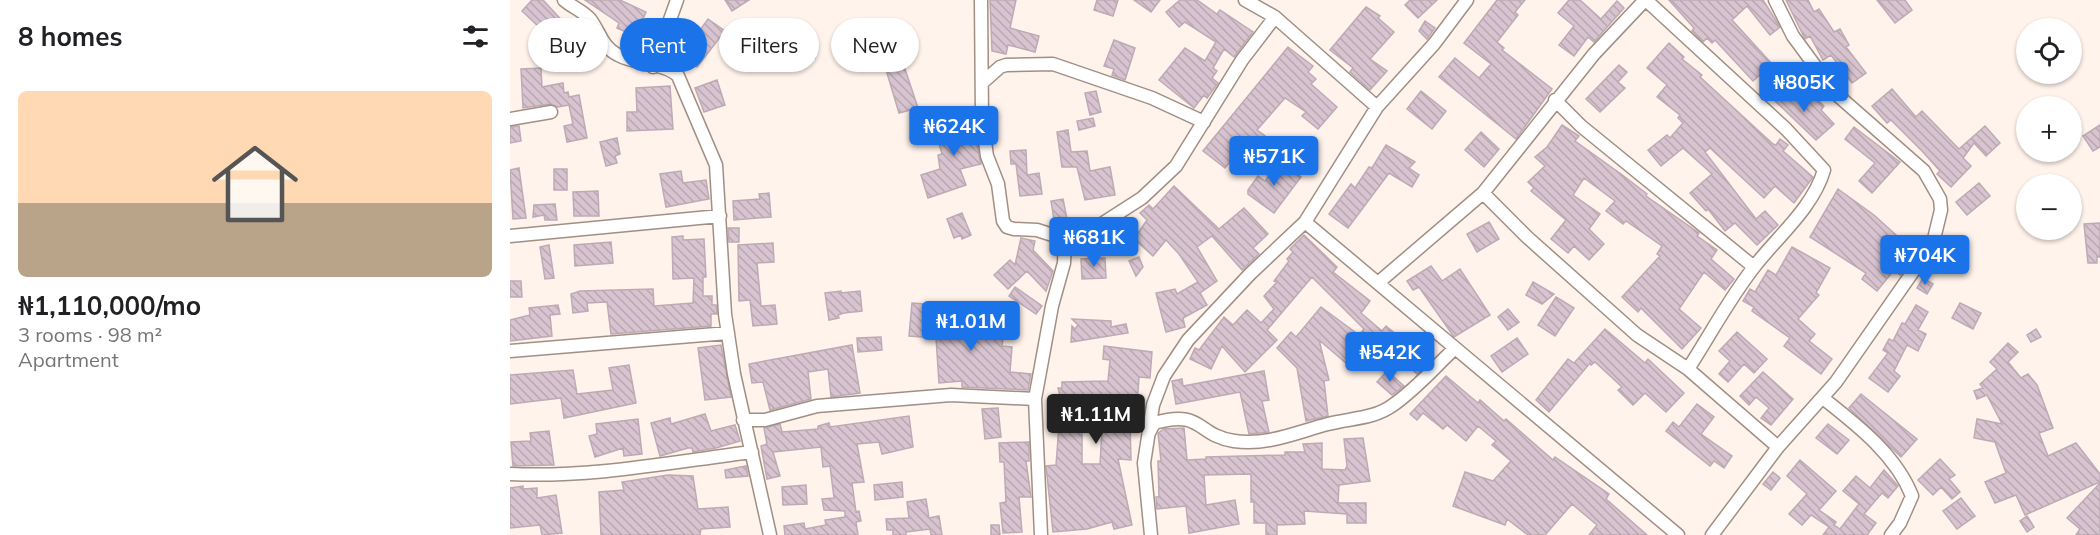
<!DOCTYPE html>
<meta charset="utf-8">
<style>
:root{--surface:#fff;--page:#f2f2f2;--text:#202124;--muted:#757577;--accent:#1a73e8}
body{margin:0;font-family:Mulish,sans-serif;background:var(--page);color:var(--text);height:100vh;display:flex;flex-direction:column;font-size:22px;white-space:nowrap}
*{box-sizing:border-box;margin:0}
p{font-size:20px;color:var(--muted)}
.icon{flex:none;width:33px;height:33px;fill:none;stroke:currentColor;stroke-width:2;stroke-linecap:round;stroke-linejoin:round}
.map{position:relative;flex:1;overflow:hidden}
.sheet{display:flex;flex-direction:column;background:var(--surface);width:510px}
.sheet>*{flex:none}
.banner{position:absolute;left:18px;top:18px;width:570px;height:54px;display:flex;gap:12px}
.buttons{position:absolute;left:1506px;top:18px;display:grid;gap:12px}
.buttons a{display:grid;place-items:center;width:66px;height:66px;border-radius:50%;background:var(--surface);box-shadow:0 2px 4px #0004;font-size:30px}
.price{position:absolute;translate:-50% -51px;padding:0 14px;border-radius:6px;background:var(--accent);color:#fff;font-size:20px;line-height:39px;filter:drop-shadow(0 2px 3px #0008)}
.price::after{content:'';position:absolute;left:50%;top:36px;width:18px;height:14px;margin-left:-9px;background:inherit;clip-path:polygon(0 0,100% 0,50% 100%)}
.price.active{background:#222;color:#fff}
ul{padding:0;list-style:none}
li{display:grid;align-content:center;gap:12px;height:318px;padding:0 18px}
li span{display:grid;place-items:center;height:186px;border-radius:9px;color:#555}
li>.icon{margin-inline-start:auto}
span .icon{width:108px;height:108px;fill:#fffc;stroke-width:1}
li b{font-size:26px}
h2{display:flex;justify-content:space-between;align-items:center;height:72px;padding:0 18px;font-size:26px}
.chip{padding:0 21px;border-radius:27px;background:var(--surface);box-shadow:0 2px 4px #0004;font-size:21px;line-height:54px}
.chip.active{background:var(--accent);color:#fff}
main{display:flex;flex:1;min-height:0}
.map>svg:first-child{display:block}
.building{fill:url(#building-back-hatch);stroke:#bdaab5;stroke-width:1.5;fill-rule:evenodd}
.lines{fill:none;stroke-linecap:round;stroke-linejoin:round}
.minor-casing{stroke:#a18f84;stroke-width:15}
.minor{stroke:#fff;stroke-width:12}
</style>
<main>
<section class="sheet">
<h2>8 homes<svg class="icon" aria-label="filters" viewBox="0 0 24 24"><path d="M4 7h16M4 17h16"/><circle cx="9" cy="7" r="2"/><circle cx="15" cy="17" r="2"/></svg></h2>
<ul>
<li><span style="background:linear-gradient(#ffd9b3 60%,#b9a48a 0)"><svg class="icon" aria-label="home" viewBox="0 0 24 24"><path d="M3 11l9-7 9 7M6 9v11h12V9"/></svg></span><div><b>₦1,110,000/mo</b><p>3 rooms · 98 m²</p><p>Apartment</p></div></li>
</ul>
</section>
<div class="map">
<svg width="1590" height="535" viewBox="0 0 1590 535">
<defs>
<pattern id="building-back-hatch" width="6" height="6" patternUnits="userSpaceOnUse" patternTransform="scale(1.5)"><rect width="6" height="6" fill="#d8c4d0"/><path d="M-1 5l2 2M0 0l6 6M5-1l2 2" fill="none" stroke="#b8a7b1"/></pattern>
</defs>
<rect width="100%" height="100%" fill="#fff3eb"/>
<path class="building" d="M22 0H33L58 27 40 45 25 31 29 27 12 11Z
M75 0H110L136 12 125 36 107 28 109 23Z
M215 0H239L222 11Z
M480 0H506L500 28 529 36 525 52 498 45 496 54 482 51Z
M587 0H608L603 16 584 10Z
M624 0H650L641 12Z
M670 0H687L707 14 710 10 743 32 724 57 714 49 703 68 707 71 702 78 708 83 697 98 694 95 684 108 649 80 675 48 695 61 706 42 675 22 669 27 656 12Z
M900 0H927L908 18 895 5Z
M987 0H1015L1005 12 1008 15 987 42 994 48 992 50 1042 89 1006 139 929 77 945 58 969 78 981 64 954 43Z
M1059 0H1070L1091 19 1107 1 1114 8 1084 42 1078 37 1064 56 1049 45 1064 26 1048 13Z
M1159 0H1253L1270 27 1260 35 1237 6 1222 20 1262 64 1243 81 1205 40 1202 43 1197 38 1193 42 1182 31 1184 28Z
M1276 0H1298L1304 12 1309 9 1324 32 1330 29 1339 45 1336 47 1356 73 1342 83 1321 55 1313 60 1300 36 1295 39Z
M1367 0H1395L1402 10 1385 23Z
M856 7 870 16 868 18 884 32 860 59 877 71 860 90 840 72 843 68 820 50Z
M198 19 215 31 187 67 184 65 182 68 169 59Z
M915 21 925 28 917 39 909 31Z
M302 37 305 58 286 61 283 39Z
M604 40 625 48 615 80 602 75 604 69 594 66Z
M1159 43 1174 57 1172 59 1192 75 1190 77 1263 144 1266 145 1270 139 1278 145 1273 151 1303 177 1284 203 1265 186 1254 198 1200 148 1195 152 1246 219 1255 211 1268 225 1247 245 1225 223 1215 231 1198 209 1196 211 1180 193 1202 174 1173 148 1151 166 1138 150 1157 135 1160 138 1173 123 1168 118 1170 115 1147 97 1157 85 1137 68Z
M778 47 803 66 798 72 806 79 801 84 827 107 808 129 792 116 796 112 775 98 747 130 755 136 742 153 733 146 715 168 693 151Z
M391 57 408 108 389 113 374 63Z
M1109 65 1117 72 1108 82 1115 88 1090 112 1076 99Z
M31 68 32 87 53 83 54 93 58 92 59 97 69 95 77 138 57 142 54 126 63 124 59 105 48 107 40 104 13 108 11 69Z
M207 80 215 105 194 112 185 88Z
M1275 85 1295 107 1305 97 1314 106 1311 110 1324 124 1306 140 1261 97Z
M160 86 163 129 117 131V112H127L126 88Z
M1382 89 1406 117 1412 111 1449 149 1475 126 1490 143 1476 156 1464 143 1453 158 1461 166 1441 187 1427 174 1430 171 1412 151 1381 120 1377 123 1362 106Z
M586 91 591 112 580 115 575 93Z
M911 91 936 111 922 129 897 109Z
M460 113 471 164 450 169 456 185 418 198 411 175 430 169 428 155 432 154 429 143 440 140 435 120Z
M414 115 418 133 407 135 403 118Z
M583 118 585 126 569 130 567 121Z
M1052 125 1069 136 1065 141 1111 174 1137 194 1136 196 1189 233 1187 236 1207 250 1201 259 1224 279 1215 290 1194 272 1169 309 1191 328 1172 349 1131 308 1128 312 1112 297 1150 256 1147 254 1152 246 1116 221 1113 224 1096 211 1105 201 1074 178 1063 195 1090 214 1079 229 1094 244 1079 260 1064 246 1058 253 1041 239 1056 220 1021 191 1024 188 1018 182 1035 166 1025 157 1037 147Z
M1590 125V147L1583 151 1573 136Z
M9 126 11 141 0 143V127Z
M1344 127 1390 162 1362 193 1349 181 1365 163 1335 139Z
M558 130 561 152 577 151 580 171 600 167 605 195 575 200 567 167H552L547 132Z
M971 132 989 149 974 167 955 150Z
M107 138 110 154 105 156 107 163 96 166 90 142Z
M876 145 905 162 899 168 909 175 902 187 879 173 838 228 819 214 841 184 845 188 859 167 862 168Z
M516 150 517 175 529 173 532 194 510 196 506 164H501L500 151Z
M770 161 791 177 764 213 738 194V190L748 176 755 181Z
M9 168 16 218 3 219 0 170Z
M44 169H57V190H44Z
M171 171 173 183 196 180 199 199 156 207 150 174Z
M1469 183 1480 196 1457 215 1446 202Z
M664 186 709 229 734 208 758 234 743 248 749 254 732 270 702 236 687 247 707 281 690 293 697 305 673 318 675 327 656 332 646 293 665 289 667 294 688 282 669 254 656 240 643 256 624 239 637 220 630 213 639 205 643 209Z
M1328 189 1364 215 1406 253 1390 275 1384 270 1367 291 1352 279 1356 273 1300 237Z
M88 191 89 216H64L63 192Z
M259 193 261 217 224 220 223 201 250 199 249 194Z
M553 199 558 224 545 226 541 201Z
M45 204 47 220H35L34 215 23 217 24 205Z
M452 213 461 235 452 239 451 235 444 238 437 219Z
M979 222 989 239 967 252 957 234Z
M1590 223V257H1587V263H1578L1574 224Z
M218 228H229V242H219Z
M794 235 827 267 823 272 860 301 851 313 872 331 876 326 920 362 907 374 888 356 880 365 855 343 837 364 809 340 819 380 814 381 818 416 796 421 787 368 767 348 781 332 786 337 811 307 849 335 854 329 802 277 757 330 767 340 735 372 712 346 701 369 680 359 685 348 689 350 714 317 723 325 737 310 751 323 764 309 754 296 767 282 764 281 779 261 777 259 783 252 780 249Z
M173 236V240L194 239 196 277H193V296H202V305H206L207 314H201V326L101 334 97 302 77 303 78 311 63 313 61 294 70 291 143 289 144 306 183 303 184 278 163 279 162 237Z
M511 238 525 241 523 250 543 271 536 291 517 271 498 289 484 275 500 260 505 265Z
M101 242 103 263 65 266 64 245Z
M263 243 264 262 247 263 251 306 265 305 267 324 243 326 240 300 229 301 228 245Z
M39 245 44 278 35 279 30 247Z
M1282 247 1320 268 1306 293 1309 295 1288 319 1305 334 1299 341 1322 359 1311 374 1274 346 1280 338 1242 311 1244 307 1233 301 1240 289 1245 292 1258 270 1266 275Z
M629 257 633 267 626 276 619 261Z
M595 258 596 278 572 279 571 259Z
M921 266 932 281 950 269 980 315 944 337 909 287 903 290 897 281Z
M1413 278 1423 284 1417 294 1407 288Z
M0 281H11L12 297H0Z
M1023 282 1044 294 1032 304 1016 295Z
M505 287 532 306 526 314 499 296Z
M331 291V293L350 291 352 311 334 313 328 315 329 318 319 320 315 293Z
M1046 297 1064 308 1045 336 1028 325Z
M402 303 415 304 413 325 462 327 464 315 496 319 492 346 502 347 500 372 521 374 518 390 452 387V381L429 383 426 338 399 336Z
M1450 303 1471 313 1463 329 1442 318Z
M48 305 50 314 40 315 42 336 0 341V320L20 315 19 308Z
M1406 305 1418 312 1408 330 1416 334 1408 351 1397 345 1384 371 1390 376 1378 392 1359 378 1378 353 1373 350 1379 339 1383 341 1392 323 1395 324Z
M998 309 1009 322 998 330 988 317Z
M562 319 601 321V327L616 324 618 333 561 342 562 326 565 329 568 325Z
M1095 329 1135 363 1138 359 1174 393 1156 412 1135 393 1123 405 1108 390 1112 387 1085 362 1081 365 1080 363 1039 412 1026 400 1058 359 1064 363Z
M1526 329 1531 337 1521 342 1517 335Z
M1227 332 1257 359 1244 373 1234 364 1218 382 1209 374 1220 361 1209 351Z
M371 337 372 350 348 352 347 338Z
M1007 338 1018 354 992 372 981 356Z
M1498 343 1508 352 1498 362 1511 378 1518 374 1527 385 1543 428 1529 433 1538 456 1566 443 1590 474V482L1515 515 1506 495 1485 503 1475 482 1496 473 1485 442 1464 438 1467 419 1492 424 1477 395 1467 399 1464 391 1473 388 1470 384 1487 369 1480 362Z
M211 345 221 397 195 400 188 348Z
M342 345 350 393 321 397 318 369 298 372 301 399 260 410 253 382 242 383 239 364Z
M594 346 642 352 640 378 629 377 626 421H620L621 460 608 459 622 525 604 529 602 522 577 529 543 532 536 466 546 465 551 399 548 388H552V382L598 381 600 360 593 359ZM572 429 592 430 590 464H572Z
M119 365 126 403 54 418 51 398 0 404V375L63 370 67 394 103 390 99 368Z
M754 371 759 400 752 401 759 432 739 434 730 392 666 404 662 381 672 379 673 386Z
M877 371 894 386 882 395 867 382Z
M1253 372 1283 399 1261 425 1251 418 1259 408 1246 397 1239 405 1230 396Z
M936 376 968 403 970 400 994 421 996 419 1043 460 1045 457 1099 494 1096 499 1137 535H1079L1087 525 1062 504 1035 535H1018L997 519 995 525 943 506 955 472 983 481 1001 461 982 445 986 441 968 426 956 441 937 425 933 429 913 413 907 420 900 414Z
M1351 394 1407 439 1391 457 1339 408Z
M1187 404 1204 417 1191 434 1222 456 1214 468 1204 461 1200 466 1156 431 1163 422 1169 427Z
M488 408 491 437 475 439 472 409Z
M195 414 201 431 225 425 230 441 206 448 183 452 182 448H178L150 456 141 423 160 418 161 424Z
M399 416 403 447 372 454 369 442 347 444 354 482 342 483 346 512 349 511 351 521 346 522 348 535H275L274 526 294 523 295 529 316 525 315 520 335 517V511L314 510 312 499 324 498 320 466 313 467 311 447 263 452 270 476 257 479 251 446 257 444 254 428 270 424 272 432 308 429V426L319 423 320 427Z
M128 419 132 454 114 456 113 448 85 457 79 436 87 434 86 424Z
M1318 424 1339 440 1327 454 1306 438Z
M674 428 677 460 696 459V457L775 455V452H795L793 444 812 443V469L835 470 837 466 834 439 853 438 860 481 829 485 828 503H856V523H837V514L794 511 795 524 767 525V535H756V523H744V502H741V474L694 475 696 505 725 500 729 524 679 533 676 506 647 509 646 497H649L648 461H651L648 433 654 429Z
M39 431 44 465 3 466 1 442 21 441 20 433Z
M519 442V461H516L521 497H509L512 532 493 533 490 503 496 502 494 462H490L489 443Z
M1430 459 1445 475 1439 479 1450 492 1442 499 1431 487 1423 495 1408 480Z
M1290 460 1326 491 1309 510 1326 522 1324 525 1330 529 1349 504 1333 491 1346 476 1360 488 1374 470 1388 486 1378 498 1372 493 1354 514 1366 523 1357 535H1313L1319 527 1301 515 1292 525 1279 514 1297 494 1277 476Z
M236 466 238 476 216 478 215 470Z
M1263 472 1270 478 1261 490 1253 484Z
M158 475 183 476 188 509 218 507 220 527 191 529 190 535H91L89 492 114 490 112 482Z
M392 482 393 497 365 500 364 485Z
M1590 483V535H1566L1570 529 1557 518Z
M296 485 297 504 273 505 272 487Z
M13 486V489L27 488V498L46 495 52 533 32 535 30 525 0 528V488Z
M1451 498 1465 516 1447 529 1433 511Z
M416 499 419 518 429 516 432 535H421L420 529 396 532V535H383V530H377L376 519 399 518 397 502Z
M1517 516 1524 527 1517 532 1510 521Z
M481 525H489L490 535H481Z"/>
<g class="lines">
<defs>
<path id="minor" d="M54 0C62 7 73 11 80 19 90 32 92 47 108 55 126 65 156 63 168 76L206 165 215 314 224 374 260 535
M471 0 472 120 477 156 488 184 493 221 497 227 504 229 527 230 555 239 571 235 590 225 632 198 666 166 732 60 765 17
M735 0 765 17 867 107
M1136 0 1276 129 1314 170C1303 208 1267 237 1244 267 1219 299 1200 335 1178 369
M143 67 167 0
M472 83 490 67 496 65 543 64 642 98 694 122
M1045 100 1071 126 1244 267
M0 119 41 112
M973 193 1017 237 1127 335 1178 369 1268 447
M795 222 1168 535
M0 236 210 216
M869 282 973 193 1084 54 1135 0
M0 351 218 333
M1314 399C1347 425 1386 455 1402 496L1390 523 1381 535
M233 420H255L307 406 441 395 525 399
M639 433 644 423C694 409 685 435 724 441 757 446 787 432 818 424 841 418 864 419 883 405 906 389 924 368 944 349
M0 474C81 478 162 462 242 452
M531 535 525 399 542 306 554 263 555 239
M641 535 634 463 643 405 654 376 678 340 740 274 795 222 867 107 924 44 957 0
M1202 535 1268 447 1326 382 1423 243 1431 210 1430 199 1414 171 1325 93 1283 36 1265 0"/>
</defs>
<use href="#minor" class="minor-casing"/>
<use href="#minor" class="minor"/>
</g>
</svg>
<div class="buttons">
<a><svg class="icon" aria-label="locate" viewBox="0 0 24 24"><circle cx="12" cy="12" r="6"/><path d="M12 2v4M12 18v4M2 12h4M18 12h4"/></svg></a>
<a>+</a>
<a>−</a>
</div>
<b class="price" style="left:1294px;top:113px">₦805K</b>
<b class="price" style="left:444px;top:157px">₦624K</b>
<b class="price" style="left:764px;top:187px">₦571K</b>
<b class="price" style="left:584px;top:268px">₦681K</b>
<b class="price" style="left:1415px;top:286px">₦704K</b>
<b class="price" style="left:461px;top:352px">₦1.01M</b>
<b class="price" style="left:880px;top:383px">₦542K</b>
<b class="price active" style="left:586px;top:445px">₦1.11M</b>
<div class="banner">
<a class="chip">Buy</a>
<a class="chip active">Rent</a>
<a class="chip">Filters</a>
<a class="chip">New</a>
</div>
</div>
</main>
